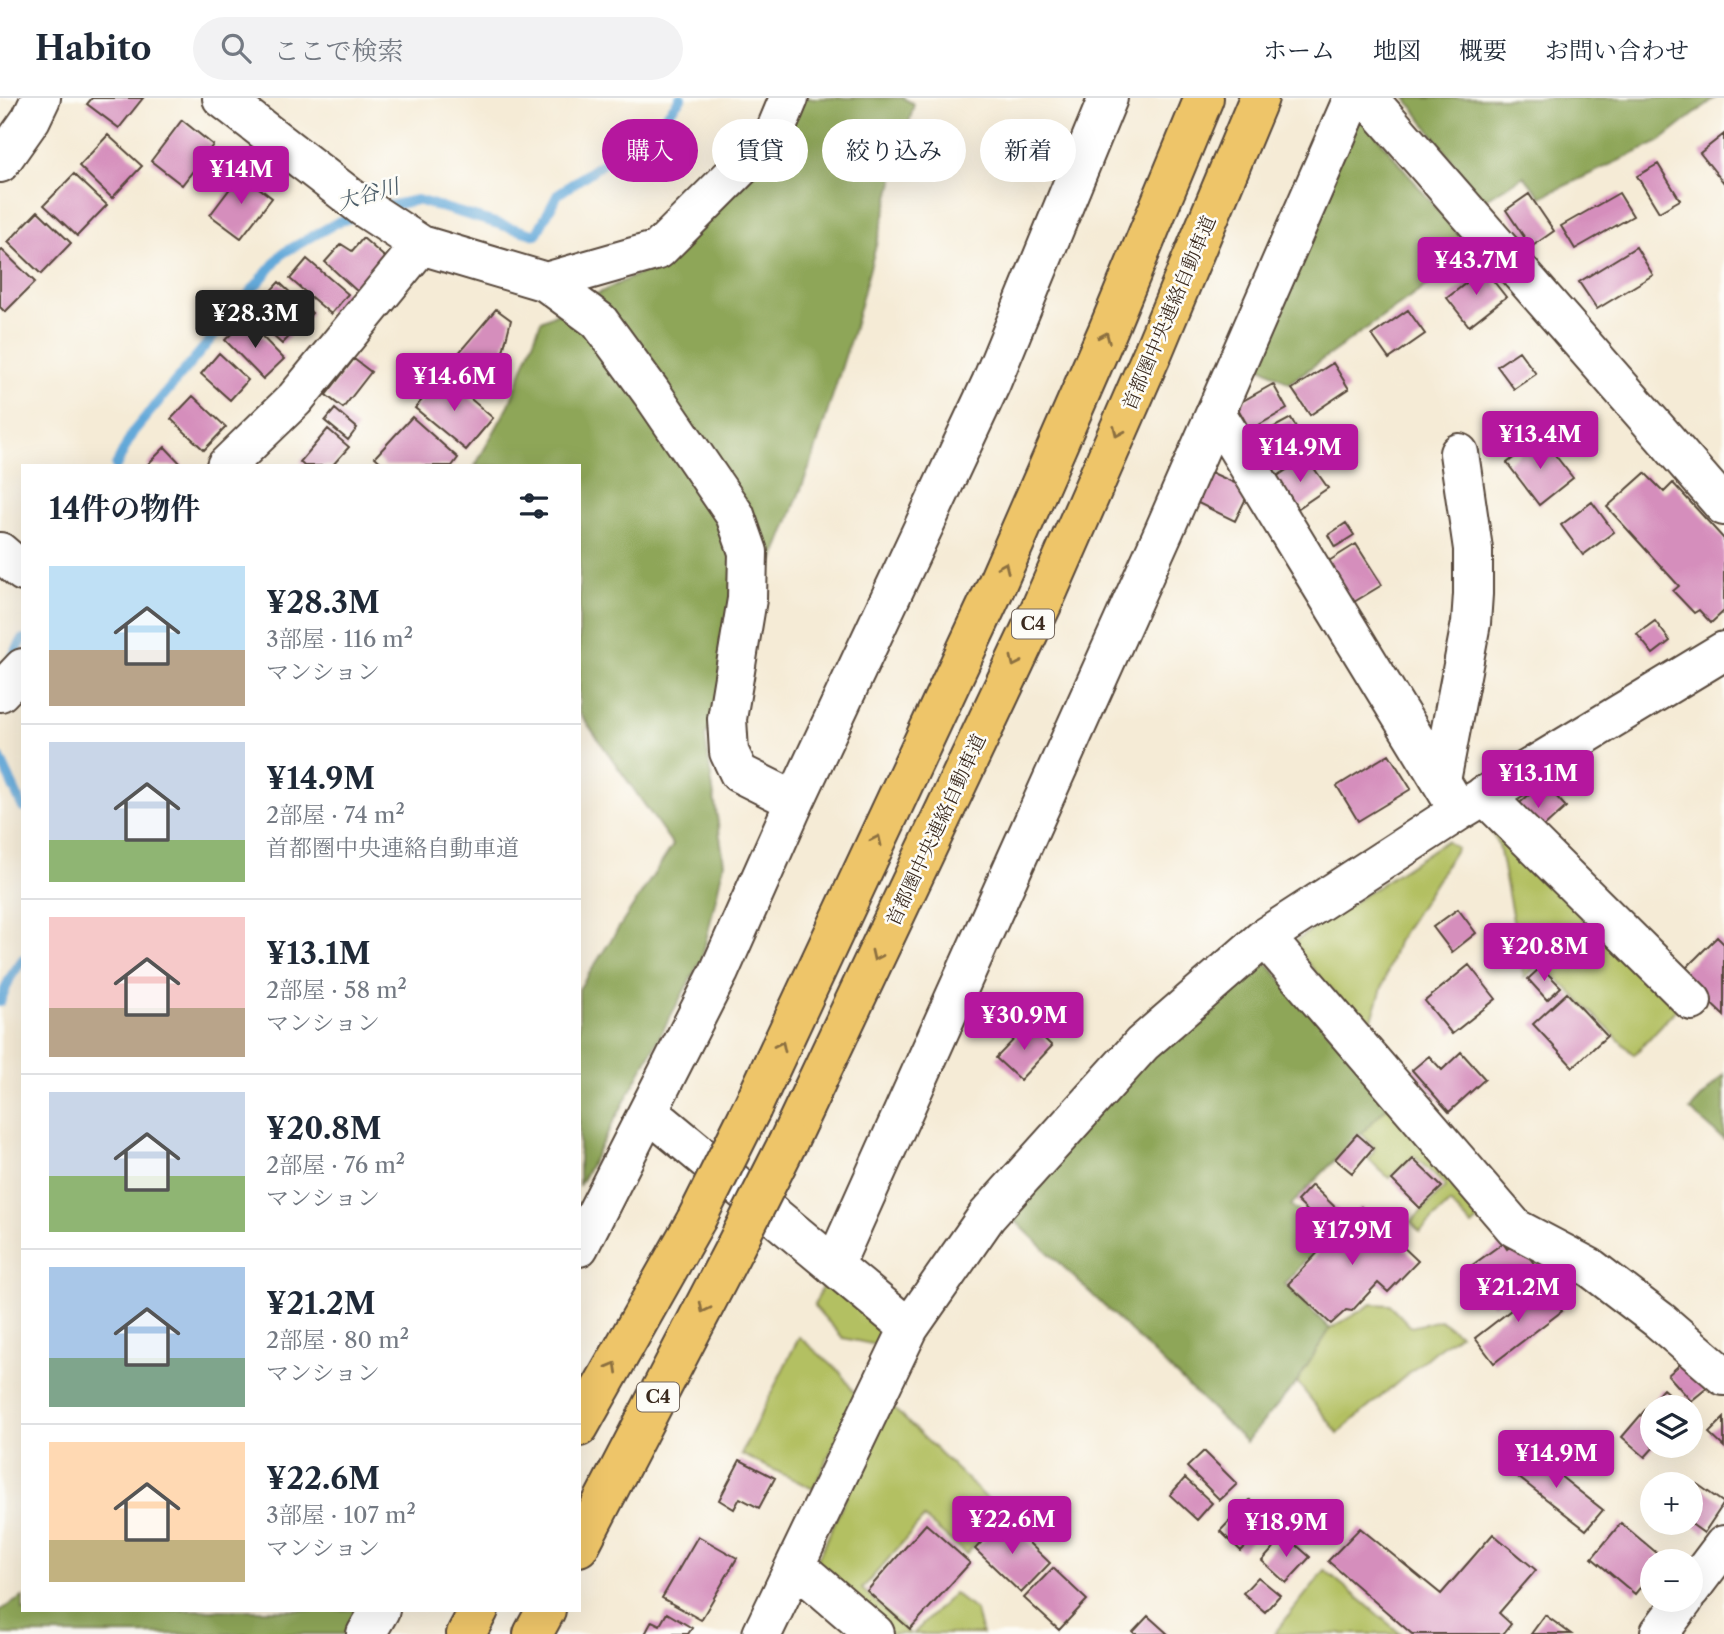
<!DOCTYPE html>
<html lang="ja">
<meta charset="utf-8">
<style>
:root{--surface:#fff;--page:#f2f2f3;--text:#1f2937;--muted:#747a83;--line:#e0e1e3;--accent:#b5179e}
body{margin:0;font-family:"Libre Caslon Text","Noto Serif JP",serif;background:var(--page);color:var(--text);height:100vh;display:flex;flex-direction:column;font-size:26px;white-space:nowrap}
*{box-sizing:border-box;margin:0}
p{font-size:23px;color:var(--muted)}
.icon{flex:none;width:38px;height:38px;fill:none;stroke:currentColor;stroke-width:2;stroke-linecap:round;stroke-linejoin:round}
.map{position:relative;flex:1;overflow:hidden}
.details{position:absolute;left:21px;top:366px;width:560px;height:1148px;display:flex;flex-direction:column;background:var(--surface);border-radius:0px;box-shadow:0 7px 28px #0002}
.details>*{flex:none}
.banner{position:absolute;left:602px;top:21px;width:665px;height:63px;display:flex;gap:14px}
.buttons{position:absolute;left:1640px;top:1297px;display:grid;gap:14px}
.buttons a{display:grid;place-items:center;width:63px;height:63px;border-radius:50%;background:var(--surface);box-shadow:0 7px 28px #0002;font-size:35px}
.price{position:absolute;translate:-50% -60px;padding:0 16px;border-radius:7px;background:var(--accent);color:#fff;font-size:23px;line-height:46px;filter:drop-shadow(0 2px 4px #0008)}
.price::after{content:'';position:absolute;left:50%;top:42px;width:21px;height:16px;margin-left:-10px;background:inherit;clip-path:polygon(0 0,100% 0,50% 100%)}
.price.selected{background:#222;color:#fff}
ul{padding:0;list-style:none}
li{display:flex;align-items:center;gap:21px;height:175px;padding:0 28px}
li+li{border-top:2px solid var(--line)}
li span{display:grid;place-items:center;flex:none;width:196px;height:140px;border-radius:0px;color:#555}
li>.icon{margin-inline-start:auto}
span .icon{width:84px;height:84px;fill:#fffc;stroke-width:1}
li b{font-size:30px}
h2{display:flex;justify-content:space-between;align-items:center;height:84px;padding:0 28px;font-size:30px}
.tag{padding:0 24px;border-radius:32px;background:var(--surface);box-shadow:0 7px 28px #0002;font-size:24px;line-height:63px}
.tag.selected{background:var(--accent);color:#fff}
header{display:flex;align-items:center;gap:42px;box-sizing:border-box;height:98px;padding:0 35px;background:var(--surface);border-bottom:2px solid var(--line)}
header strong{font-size:33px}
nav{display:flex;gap:38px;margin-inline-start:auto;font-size:24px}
.search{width:490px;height:63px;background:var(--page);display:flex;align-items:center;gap:18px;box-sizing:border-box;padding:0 24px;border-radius:38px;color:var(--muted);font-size:26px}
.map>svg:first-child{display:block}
.green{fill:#b3c062;stroke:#777540;stroke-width:2}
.forest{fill:#8ea658;stroke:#64683b;stroke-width:2}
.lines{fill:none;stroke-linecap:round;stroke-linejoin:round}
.stream{stroke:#64a9d9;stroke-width:10}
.building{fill:#d58ebc}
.minor-casing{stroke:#57473a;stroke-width:42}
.highway-casing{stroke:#57473a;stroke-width:42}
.minor{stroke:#fff;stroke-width:38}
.highway{stroke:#eec569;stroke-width:38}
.highway-bridge-casing{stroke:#57473a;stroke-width:42;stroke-linecap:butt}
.highway-bridge{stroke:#eec569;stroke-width:38}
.oneway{stroke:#8c7040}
.labels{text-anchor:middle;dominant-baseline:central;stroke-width:5;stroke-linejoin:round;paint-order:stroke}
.shield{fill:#fdfcf7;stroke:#75695f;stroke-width:2}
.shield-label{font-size:18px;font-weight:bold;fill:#3b2a1e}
.street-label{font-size:19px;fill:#3b2a1e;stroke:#fdfcf7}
.water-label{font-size:21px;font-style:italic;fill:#4b5d69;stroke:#fdfcf7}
</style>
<header>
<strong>Habito</strong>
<div class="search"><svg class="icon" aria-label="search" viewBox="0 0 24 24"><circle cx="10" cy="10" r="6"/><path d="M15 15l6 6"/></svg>ここで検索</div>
<nav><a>ホーム</a><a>地図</a><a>概要</a><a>お問い合わせ</a></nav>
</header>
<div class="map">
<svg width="1724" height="1536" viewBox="0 0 1724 1536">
<rect width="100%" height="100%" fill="#fdfcf7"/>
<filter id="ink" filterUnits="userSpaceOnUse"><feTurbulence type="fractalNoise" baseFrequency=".0143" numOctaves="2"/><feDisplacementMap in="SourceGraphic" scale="14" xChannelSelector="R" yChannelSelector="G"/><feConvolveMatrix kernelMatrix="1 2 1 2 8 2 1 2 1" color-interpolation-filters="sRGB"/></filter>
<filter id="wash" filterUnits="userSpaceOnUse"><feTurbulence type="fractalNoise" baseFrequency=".00686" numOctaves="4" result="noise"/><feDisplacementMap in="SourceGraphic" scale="28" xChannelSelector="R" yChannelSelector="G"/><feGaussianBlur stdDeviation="1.57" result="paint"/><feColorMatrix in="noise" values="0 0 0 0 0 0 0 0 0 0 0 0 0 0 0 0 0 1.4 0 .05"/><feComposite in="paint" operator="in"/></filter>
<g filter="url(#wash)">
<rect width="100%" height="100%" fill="#f5ebd6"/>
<path class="green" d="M1486 724 1681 906 1634 957 1541 864 1524 880 1499 748Z
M1446 743 1457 750 1397 844 1368 933 1291 846Z
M1392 1004 1487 1114 1472 1128 1450 1105 1420 1134 1411 1124 1446 1088 1414 1058 1389 1080 1369 1062 1375 1050 1360 1034Z
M827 1177 885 1233 876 1247 843 1240 814 1208Z
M1372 1206 1390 1207 1411 1229 1440 1222 1459 1236 1435 1253 1338 1335 1297 1284 1330 1231Z
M799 1239 840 1274 857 1299 813 1391 741 1356Z
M889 1306 1003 1416 966 1456 924 1420 862 1491 910 1536H890L813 1471Z
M1325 1472 1401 1536H1274Z
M954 1495 976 1513 982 1536H913Z"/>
<path class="forest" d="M804 0H903L914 6 853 233 813 360 705 639 724 765 702 860 579 1088V891L673 747 579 614V368H475L509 307 541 223 659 166Z
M1406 0H1715L1659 44 1541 99 1524 78 1482 103Z
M1355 11 1473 155 1289 285 1253 264Z
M1263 861 1392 1004 1291 1107 1326 1139 1285 1186 1330 1231 1297 1284 1246 1344 1006 1114 1137 970Z
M1724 976V1042L1690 1012Z
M23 1499V1512H356L344 1536H0V1512Z"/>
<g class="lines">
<path class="stream" d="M383 109 417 102 536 137 558 96 618 55 666 18 681 0
M116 368 133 334 283 155 338 124 359 117
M11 562 23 541
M0 660 23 710
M0 904 10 880 23 861"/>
</g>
<g id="blocks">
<path class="building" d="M92 0H143L119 30 87 6Z
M182 22 213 47 182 87 151 63Z
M1724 36V85L1700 55Z
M108 37 142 68 112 100 79 68Z
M1658 66 1680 102 1659 114 1637 78Z
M74 76 107 107 77 138 44 107Z
M241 76 272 100 241 140 210 117Z
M1619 95 1633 118 1575 151 1561 128Z
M1529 96 1554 133 1531 149 1506 112Z
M38 113 71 145 41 176 8 144Z
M363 140 388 162 358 194 325 164 341 146 352 153Z
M1636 149 1653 177 1597 211 1579 184Z
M2 152 35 184 5 214 0 209V154Z
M307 161 348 196 331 216 290 181Z
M1484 171 1506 199 1469 228 1447 200Z
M279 184 312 215 282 246 249 216Z
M496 211 511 222 498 273 478 298 445 271Z
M1408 212 1425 236 1389 261 1372 237Z
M246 222 284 261 263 281 225 242Z
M1519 253 1536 276 1514 291 1497 268Z
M219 255 248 282 230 302 201 276Z
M354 261 371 274 343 310 326 297Z
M1333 265 1349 291 1310 317 1292 291Z
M443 277 493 320 466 352 415 310Z
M1273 286 1287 311 1250 332 1236 307Z
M193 298 226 329 204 352 171 321Z
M335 311 357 330 348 342 325 323Z
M412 319 458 360 452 368H385L375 359Z
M1291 320 1304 344 1270 363 1256 339Z
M328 331 349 349 332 368H304L300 364Z
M1541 339 1573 380 1539 407 1507 365Z
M165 349 183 368H146Z
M1306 359 1328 390 1294 413 1273 381Z
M1206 372 1250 392 1235 423 1192 402Z
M1645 375 1664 394 1673 385 1724 441V513L1711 525 1699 512 1694 515 1673 493 1679 488 1607 409Z
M1592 404 1614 434 1583 457 1561 427Z
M1346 425 1354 437 1335 449 1328 437Z
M1356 446 1382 487 1349 507 1324 466Z
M1655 523 1670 543 1653 556 1637 536Z
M1389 656 1411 691 1358 723 1337 688Z
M1543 684 1566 709 1533 739 1510 714Z
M1458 811 1476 835 1452 854 1433 829Z
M1717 839 1724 846V918L1680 876Z
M1469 867 1496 901 1452 936 1425 903Z
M1541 869 1561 889 1547 902 1528 881Z
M1567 895 1607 938 1573 969 1533 926Z
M1029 926 1052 948 1020 982 996 960Z
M1461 954 1485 981 1449 1014 1412 972 1429 958 1442 972Z
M1357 1036 1373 1050 1352 1075 1335 1061Z
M1413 1061 1442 1089 1420 1110 1392 1082Z
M1312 1087 1339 1113 1324 1129 1297 1103Z
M1361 1109 1418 1163 1388 1194 1378 1185 1352 1213 1346 1212 1331 1226 1288 1186Z
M1518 1143 1539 1173 1493 1207 1467 1171 1503 1145 1507 1151Z
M1542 1188 1562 1213 1494 1265 1475 1240Z
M1684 1263 1707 1290 1691 1303 1668 1277Z
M1663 1291 1684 1309H1652V1348H1655L1645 1359 1622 1339Z
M1724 1320V1349L1709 1335Z
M1526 1351 1603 1412 1586 1432 1509 1372Z
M1204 1353 1237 1386 1220 1402 1187 1369Z
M740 1362 775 1380 759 1410 740 1400 734 1411 719 1402Z
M1185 1380 1212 1405 1197 1422 1170 1397Z
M1697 1386 1724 1405 1704 1435 1690 1425V1396Z
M1250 1402 1271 1422 1241 1453 1220 1433Z
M1004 1421 1050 1465 1021 1495 975 1451Z
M1621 1425 1664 1461 1662 1463H1652V1475L1635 1496 1592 1460Z
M926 1426 970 1465 910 1531 867 1493Z
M1360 1430 1441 1496 1493 1436 1536 1472 1499 1515 1511 1526 1503 1536H1412L1328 1463Z
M1285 1437 1310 1459 1286 1485 1262 1463Z
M698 1438 737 1460 701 1522 662 1500Z
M1053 1470 1087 1502 1059 1532 1024 1500Z
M1258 1479 1280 1497 1265 1514 1243 1495Z
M667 1515 692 1530 688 1536H645L652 1523 660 1527Z
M1545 1517 1571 1536H1531Z
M1148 1518 1168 1536H1135L1133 1534Z"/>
</g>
</g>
<g filter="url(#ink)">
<use href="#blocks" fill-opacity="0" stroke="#57473a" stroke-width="2"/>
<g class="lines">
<defs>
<path id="minor" d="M222 0 363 109 421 147 546 184 658 152 774 36 789 0
M1368 0 1724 408
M0 65 31 21 41 0
M546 184 599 223 651 294 735 417 748 454 747 501 727 621 729 654 739 675 795 703
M1216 315 1459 713
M226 368 295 301 421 147
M0 454 23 474
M0 594 23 570
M1441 683 1471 525 1473 496V451L1459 355
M1484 697 1692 903
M1265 839 1515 1130 1591 1170 1659 1222 1724 1278
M649 1014 909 1230
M579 1149 719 874 795 703 991 285 1108 0
M834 1168 1164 433 1353 0
M796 1468 875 1536
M1690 1492 1724 1447
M366 1536 380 1512
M762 1536 909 1230 987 1118 1142 946 1265 839 1459 713 1724 553
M1663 1536 1660 1534 1684 1502"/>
<path id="highway" d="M752 1010 996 488 1108 232 1204 0
M788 1044 1042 507 1153 254 1259 0
M579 1329 696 1122
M579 1449 735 1149
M466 1536 479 1512
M533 1536 546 1512"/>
</defs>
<use href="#minor" class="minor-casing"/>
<use href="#highway" class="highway-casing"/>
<use href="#minor" class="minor"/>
<use href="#highway" class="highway"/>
<defs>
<path id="highway-bridge" d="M696 1122 752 1010
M735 1149 788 1044"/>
</defs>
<use href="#highway-bridge" class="highway-bridge-casing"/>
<use href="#highway-bridge" class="highway-bridge"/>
</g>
<defs><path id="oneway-chevron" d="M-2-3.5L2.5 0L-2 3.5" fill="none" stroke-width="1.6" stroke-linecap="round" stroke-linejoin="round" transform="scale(1.75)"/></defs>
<g class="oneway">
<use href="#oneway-chevron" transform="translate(1105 239) rotate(-67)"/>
<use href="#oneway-chevron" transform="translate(1118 334) rotate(114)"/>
<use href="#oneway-chevron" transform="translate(1004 469) rotate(-66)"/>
<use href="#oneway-chevron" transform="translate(1015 564) rotate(115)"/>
<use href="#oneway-chevron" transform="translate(877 742) rotate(-65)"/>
<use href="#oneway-chevron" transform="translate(876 858) rotate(115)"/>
<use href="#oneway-chevron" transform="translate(781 948) rotate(-65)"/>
<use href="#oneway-chevron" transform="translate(704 1210) rotate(117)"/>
<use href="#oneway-chevron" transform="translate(613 1269) rotate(-61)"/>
</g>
</g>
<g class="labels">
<g class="shield">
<rect x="1012" y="511.5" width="42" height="29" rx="5"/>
<rect x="637" y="1284.5" width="42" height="29" rx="5"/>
</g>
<g class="shield-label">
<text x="1033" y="526">C4</text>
<text x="658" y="1299">C4</text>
</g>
<g class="street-label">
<text transform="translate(1169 215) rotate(-67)">首都圏中央連絡自動車道</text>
<text transform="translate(936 732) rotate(-65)">首都圏中央連絡自動車道</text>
</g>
<g class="water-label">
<text transform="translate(368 96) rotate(-16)">大谷川</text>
</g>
</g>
</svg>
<div class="buttons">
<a><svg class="icon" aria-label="layers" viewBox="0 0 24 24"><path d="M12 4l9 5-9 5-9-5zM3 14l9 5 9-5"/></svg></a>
<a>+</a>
<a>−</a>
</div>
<b class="price" style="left:241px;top:108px">¥14M</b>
<b class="price" style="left:1476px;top:199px">¥43.7M</b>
<b class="price selected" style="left:255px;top:252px">¥28.3M</b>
<b class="price" style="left:454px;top:315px">¥14.6M</b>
<b class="price" style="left:1540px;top:373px">¥13.4M</b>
<b class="price" style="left:1300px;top:386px">¥14.9M</b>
<b class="price" style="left:1538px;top:712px">¥13.1M</b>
<b class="price" style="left:1544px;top:885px">¥20.8M</b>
<b class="price" style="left:1024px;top:954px">¥30.9M</b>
<b class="price" style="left:1352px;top:1169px">¥17.9M</b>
<b class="price" style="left:1518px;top:1226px">¥21.2M</b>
<b class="price" style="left:1556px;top:1392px">¥14.9M</b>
<b class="price" style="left:1012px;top:1458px">¥22.6M</b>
<b class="price" style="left:1286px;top:1461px">¥18.9M</b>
<div class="banner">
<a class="tag selected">購入</a>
<a class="tag">賃貸</a>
<a class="tag">絞り込み</a>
<a class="tag">新着</a>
</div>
<section class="details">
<h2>14件の物件<svg class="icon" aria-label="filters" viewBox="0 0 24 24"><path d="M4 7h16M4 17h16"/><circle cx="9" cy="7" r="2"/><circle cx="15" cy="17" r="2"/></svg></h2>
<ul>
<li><span style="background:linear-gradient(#bfe0f5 60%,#b9a48a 0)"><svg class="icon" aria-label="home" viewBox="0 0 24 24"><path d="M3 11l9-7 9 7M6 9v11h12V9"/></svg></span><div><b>¥28.3M</b><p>3部屋 · 116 m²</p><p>マンション</p></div></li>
<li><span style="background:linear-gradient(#c9d6e8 70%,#8fb573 0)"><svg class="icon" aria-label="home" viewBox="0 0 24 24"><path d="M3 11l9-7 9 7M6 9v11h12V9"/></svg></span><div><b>¥14.9M</b><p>2部屋 · 74 m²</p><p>首都圏中央連絡自動車道</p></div></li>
<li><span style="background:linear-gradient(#f6c9c9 65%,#b9a48a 0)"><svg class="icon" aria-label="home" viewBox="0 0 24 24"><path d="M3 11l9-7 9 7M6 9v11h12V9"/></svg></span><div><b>¥13.1M</b><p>2部屋 · 58 m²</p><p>マンション</p></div></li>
<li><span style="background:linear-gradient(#c9d6e8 60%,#8fb573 0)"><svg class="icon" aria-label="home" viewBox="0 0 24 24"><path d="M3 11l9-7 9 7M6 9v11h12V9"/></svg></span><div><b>¥20.8M</b><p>2部屋 · 76 m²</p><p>マンション</p></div></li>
<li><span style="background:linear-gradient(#a9c7e8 65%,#7fa58c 0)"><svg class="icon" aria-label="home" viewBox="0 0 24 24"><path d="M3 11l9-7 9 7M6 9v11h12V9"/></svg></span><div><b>¥21.2M</b><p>2部屋 · 80 m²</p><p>マンション</p></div></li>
<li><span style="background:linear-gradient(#ffd9b3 70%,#c2b280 0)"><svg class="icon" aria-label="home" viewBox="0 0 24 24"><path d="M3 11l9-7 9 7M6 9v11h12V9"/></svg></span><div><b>¥22.6M</b><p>3部屋 · 107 m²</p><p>マンション</p></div></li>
</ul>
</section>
</div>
